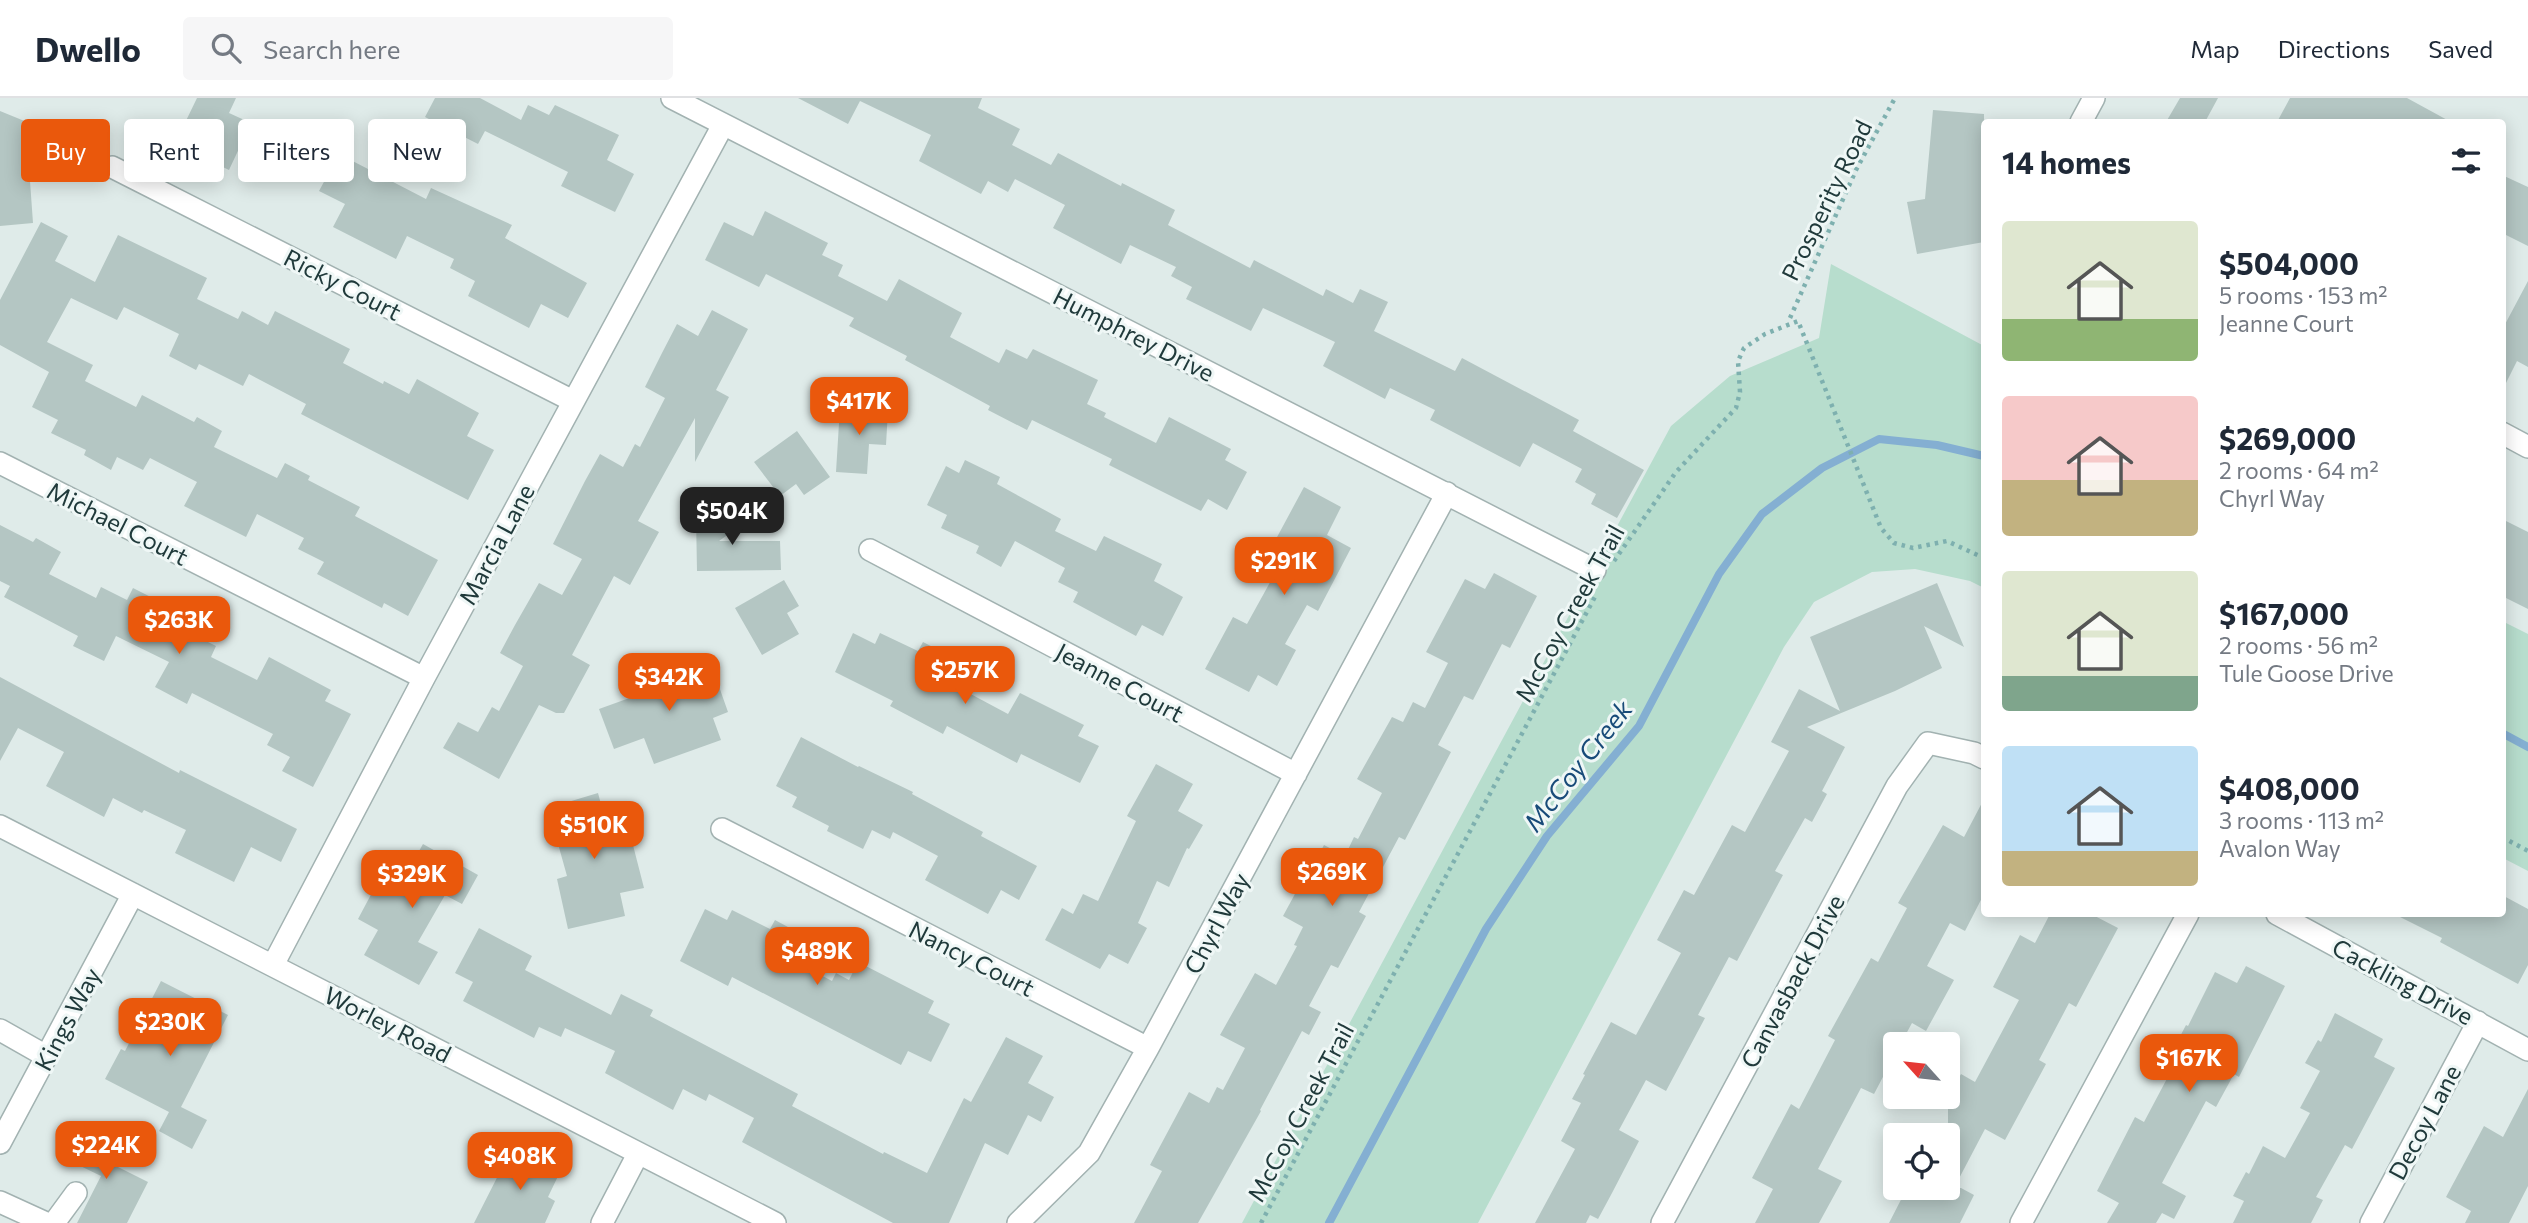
<!DOCTYPE html>
<meta charset="utf-8">
<style>
:root{--surface:#fff;--page:#f6f6f7;--text:#1f2937;--muted:#747a83;--line:#e0e1e3;--accent:#ea580c}
body{margin:0;font-family:Commissioner,sans-serif;background:var(--page);color:var(--text);height:100vh;display:flex;flex-direction:column;font-size:26px;white-space:nowrap}
*{box-sizing:border-box;margin:0}
p{font-size:23px;color:var(--muted)}
.icon{flex:none;width:38px;height:38px;fill:none;stroke:currentColor;stroke-width:2;stroke-linecap:round;stroke-linejoin:round}
.map{position:relative;flex:1;overflow:hidden}
.drawer{position:absolute;left:1981px;top:21px;width:525px;height:798px;display:flex;flex-direction:column;background:var(--surface);border-radius:7px;box-shadow:0 4px 18px #0003}
.drawer>*{flex:none}
.banner{position:absolute;left:21px;top:21px;width:665px;height:63px;display:flex;gap:14px}
.needle{width:46px;rotate:297deg}
.tools{position:absolute;left:1883px;top:934px;display:grid;gap:14px}
.tools a{display:grid;place-items:center;width:77px;height:77px;border-radius:7px;background:var(--surface);box-shadow:0 4px 18px #0003;font-size:35px}
.price{position:absolute;translate:-50% -60px;padding:0 16px;border-radius:14px;background:var(--accent);color:#fff;font-size:23px;line-height:46px;filter:drop-shadow(0 2px 4px #0008)}
.price::after{content:'';position:absolute;left:50%;top:42px;width:21px;height:16px;margin-left:-10px;background:inherit;clip-path:polygon(0 0,100% 0,50% 100%)}
.price.selected{background:#222;color:#fff}
ul{padding:0;list-style:none}
li{display:flex;align-items:center;gap:21px;height:175px;padding:0 21px}
li span{display:grid;place-items:center;flex:none;width:196px;height:140px;border-radius:7px;color:#555}
li>.icon{margin-inline-start:auto}
span .icon{width:84px;height:84px;fill:#fffc;stroke-width:1}
li b{font-size:30px}
h2{display:flex;justify-content:space-between;align-items:center;height:84px;padding:0 21px;font-size:30px}
.tag{padding:0 24px;border-radius:7px;background:var(--surface);box-shadow:0 4px 18px #0003;font-size:24px;line-height:63px}
.tag.selected{background:var(--accent);color:#fff}
header{display:flex;align-items:center;gap:42px;box-sizing:border-box;height:98px;padding:0 35px;background:var(--surface);border-bottom:2px solid var(--line)}
header strong{font-size:33px}
nav{display:flex;gap:38px;margin-inline-start:auto;font-size:24px}
.search{width:490px;height:63px;background:var(--page);display:flex;align-items:center;gap:18px;box-sizing:border-box;padding:0 24px;border-radius:7px;color:var(--muted);font-size:26px}
.map>svg:first-child{display:block}
.green{fill:#b7ddcd}
.lines{fill:none;stroke-linecap:round;stroke-linejoin:round}
.stream{stroke:#84afd2;stroke-width:8}
.building{fill:#b4c6c3}
.minor-casing{stroke:#a2b2b1;stroke-width:24}
.path{stroke:#7eb0af;stroke-width:4.5;stroke-dasharray:3.5 5;stroke-linecap:butt}
.minor{stroke:#fff;stroke-width:21}
.labels{text-anchor:middle;dominant-baseline:central;stroke-width:6;stroke-linejoin:round;paint-order:stroke}
.street-label{font-size:24px;fill:#203a3b;stroke:#eff7f6}
.water-label{font-size:26px;font-style:italic;fill:#184b79;stroke:#eff7f6}
</style>
<header>
<strong>Dwello</strong>
<div class="search"><svg class="icon" aria-label="search" viewBox="0 0 24 24"><circle cx="10" cy="10" r="6"/><path d="M15 15l6 6"/></svg>Search here</div>
<nav><a>Map</a><a>Directions</a><a>Saved</a></nav>
</header>
<div class="map">
<svg width="2528" height="1125" viewBox="0 0 2528 1125">
<rect width="100%" height="100%" fill="#dfebe9"/>
<path class="green" d="M1831 166 1984 248V490L1970 483 1915 471 1872 474 1814 504 1784 549 1478 1125H1242L1671 328 1730 278 1819 240Z
M2502 523 2528 536V773L2503 760Z"/>
<g class="lines">
<path class="stream" d="M2502 635 2528 649
M1329 1125 1486 831 1547 738 1639 628 1719 476 1762 416 1822 370 1879 341 1937 347 1984 358"/>
</g>
<path class="building" d="M197 0H236L229 15 251 25 229 72 200 58 207 43 182 31Z
M435 0H480L521 22 528 7 549 17 555 7 619 37 607 62 634 76 615 114 561 88 568 74 485 33 478 46 425 19Z
M798 0H982L978 10 1020 31 1012 47 1051 67 1058 55 1121 88 1122 85 1175 112 1168 127 1250 170 1254 162 1323 198 1326 191 1353 205 1360 191 1388 204 1374 233 1455 273 1462 260 1579 322 1573 333 1644 372 1617 420 1591 406 1596 396 1575 384 1582 371 1533 345 1520 369 1430 322 1435 312 1390 290 1385 301 1323 268 1335 244 1263 210 1251 233 1186 201 1192 189 1171 178 1176 169 1130 147 1121 166 1053 130 1065 107 1015 81 1008 94 988 83 981 96 919 63 931 37 860 3 848 26Z
M2180 0H2218L2205 24H2166Z
M2290 0H2407L2451 24H2277Z
M1933 12 1984 16V144L1917 156 1907 104 1925 101Z
M0 13 44 31 29 69 33 125 0 128Z
M339 56 426 101 431 90 512 127 505 140 587 185 568 220 541 206 529 230 468 198 475 183 450 170 454 161 407 138 396 161 333 129 345 106 319 93Z
M2502 77 2528 89V148L2502 135Z
M765 113 828 145 822 157 843 167 838 178 887 203 899 181 962 215 950 239 999 265 1006 251 1027 261 1033 251 1098 282 1087 306 1106 315 1104 319 1156 345 1169 319 1231 351 1225 362 1247 374 1227 412 1208 401 1201 413 1109 367 1112 361 1032 322 1027 332 988 312 990 308 905 262 907 258 849 228 854 220 766 176 759 189 705 162 724 124 753 138Z
M41 124 68 138 55 163 95 184 118 137 207 180 197 201 238 221 242 213 268 227 275 213 350 251 343 265 383 286 384 283 409 296 417 281 479 315 467 338 494 352 468 402 301 316 306 306 249 276 243 288 199 266 196 272 169 258 179 236 124 209 117 222 71 200 47 244 93 267 85 283 136 309 142 297 194 324 197 319 222 333 214 349 277 380 285 365 310 378 308 382 360 409 355 418 438 462 408 518 384 505 382 510 317 476 324 464 298 451 304 440 257 416 246 439 184 408 197 384 150 360 143 372 117 359 111 372 84 357 86 352 51 335 58 322 32 309 49 274 0 247V202Z
M2528 183V269L2517 263 2502 293V232Z
M712 212 748 231 716 292 729 299 695 364V320L638 423 659 434 630 487 614 478 572 557 590 567 564 615H556L539 607 499 681 443 650 458 624 478 634 492 609 499 613 523 568 500 555 515 527 539 485 562 497 582 461 553 446 585 383 600 356 623 369 635 346 640 349 665 300 645 289 662 255 677 226 698 238Z
M840 309 888 312 886 347 869 346 867 376 836 374Z
M797 333 830 379 804 397 796 386 780 398 754 364Z
M965 362 1000 379 997 386 1061 421 1055 433 1096 453 1104 438 1162 466 1154 483 1183 499 1163 538 1142 527 1136 538 1073 504 1078 494 1058 484 1065 470 1015 443 1001 469 976 455 979 448 941 430 947 417 927 407 946 368 959 375Z
M1304 389 1341 409 1327 437 1351 450 1318 513 1307 507 1285 546 1296 552 1277 588 1258 577 1249 594 1205 571 1233 519 1247 526 1290 448 1276 441Z
M696 418H754L719 443H780L781 472 697 473Z
M2502 421 2528 434V511L2502 498Z
M0 427 33 444 36 440 61 454 49 476 96 500 101 489 127 502 133 490 196 522 190 535 216 548 211 559 257 582 269 559 331 592 325 603 351 616 313 689 282 673 290 659 267 647 273 636 192 595 187 606 155 589 169 564 116 538 104 563 73 548 78 538 4 499 10 488 0 483Z
M1494 475 1537 498 1510 550 1502 546 1473 602 1464 598 1438 647 1451 654 1405 742 1399 739 1359 814 1366 818 1338 870 1331 867 1309 908 1321 914 1309 937 1302 933 1260 1012 1261 1013 1198 1125H1134L1162 1073 1150 1067 1189 994 1209 1005 1217 989 1223 992 1245 950 1220 937 1255 875 1276 887 1297 848 1294 847 1303 829 1283 818 1302 783 1304 784 1324 747 1345 758 1354 739 1358 741 1382 695 1357 681 1392 619 1403 624 1413 604 1425 610 1448 565 1426 554 1465 481 1485 491Z
M784 482 799 508 787 515 799 536 762 557 735 510Z
M1937 485 1964 549 1924 528 1942 570 1895 593 1807 629 1845 649 1822 693 1827 696 1812 724 1805 720 1775 773 1783 777 1737 863 1729 859 1698 917 1705 920 1666 993 1646 982 1619 1032 1639 1043 1612 1095 1598 1121 1590 1117 1586 1125H1535L1575 1051 1561 1043 1581 1005 1572 1001 1585 977 1583 976 1611 924 1636 937 1681 855 1657 842 1684 792 1694 797 1732 727 1745 734 1789 653 1771 644 1799 591 1840 613 1810 539Z
M853 535 875 546 880 535 918 553 923 544 954 560 944 579 967 590 965 593 1008 616 1020 595 1084 627 1078 638 1099 648 1080 685 1021 656 1017 665 947 628 943 636 890 608 893 603 835 574Z
M710 563 728 614 713 620 721 642 654 666 644 640 614 651 599 611 635 598 629 583 649 575 653 584Z
M0 579 179 675 180 672 297 731 281 764 251 749 234 784 175 755 186 732 144 712 142 715 113 700 104 719 46 688 64 654 18 630 0 663Z
M801 639 858 669 859 668 913 694 912 696 983 734 981 738 1037 768 1019 802 1001 792 988 816 925 782 938 758 893 734 890 741 872 732 863 751 827 733 829 728 792 709 797 699 776 688Z
M1156 666 1193 686 1178 713 1203 727 1189 751 1187 750 1169 789 1157 783 1138 825 1147 830 1128 866 1109 856 1100 871 1045 842 1062 810 1073 816 1083 796 1098 803 1136 723 1127 718Z
M598 695 605 721 625 716 644 790 620 795 625 818 568 831 557 781 567 778 548 710Z
M1984 701V796L1965 833 1950 825 1927 868 1954 882 1926 933 1912 925 1900 947H1895V956L1874 996 1861 990 1818 1071 1842 1083 1819 1125H1755L1773 1091 1752 1080 1791 1006 1799 1011 1835 942 1828 938 1871 860 1878 864 1907 810 1898 805 1943 727 1964 739Z
M423 746 478 777 462 806 445 797 418 844 438 854 419 887 364 857 378 832 358 821 391 759 410 769Z
M2502 797 2528 811V867L2518 886 2440 844 2442 840 2394 816H2502Z
M705 811 727 822 732 812 770 831 775 822 799 835 787 859 832 883 836 875 849 882 858 864 934 903 928 915 950 926 931 964 908 953 901 967 732 879 728 888 680 863Z
M2050 816H2091L2118 830 2076 909 2069 905 2039 962 2046 966 2005 1042 1985 1031 1954 1090H1961L1974 1097 1960 1125H1889L1907 1090H1948V1011L1943 1008 1961 976 1975 984 2019 902 1993 889 2020 837 2035 845Z
M479 830 532 858 525 872 611 917 621 896 653 912 650 918 798 996 792 1008 883 1056 884 1054 927 1075 964 1000 971 1004 1006 939 1043 958 1028 985 1054 999 1041 1024 1028 1017 1008 1057 985 1045 949 1125H893L742 1044 754 1020 709 996 706 1003 683 991 673 1012 605 975 615 953 565 930 561 939 539 929 534 940 463 903 473 884 455 875Z
M2246 868 2285 888 2239 979 2234 976 2216 1009 2206 1003 2162 1085 2186 1098 2174 1121 2162 1115 2156 1125H2107L2119 1105 2097 1093 2135 1019 2144 1024 2180 956 2173 952 2186 927 2188 928 2215 874 2237 885Z
M161 883 228 917 181 1009 207 1022 192 1051 159 1033 169 1014 105 981 121 951 125 953Z
M2335 915 2383 941 2374 959 2395 970 2352 1051 2345 1047 2316 1099 2323 1102 2311 1125H2233L2244 1103 2233 1098 2246 1074 2249 1076 2263 1048 2285 1060 2310 1015 2300 1010 2320 973 2305 965 2318 942 2321 944Z
M2528 991V1088L2509 1125H2465L2471 1113 2446 1099 2484 1028 2503 1039Z
M79 1030 122 1052 114 1067 148 1084 127 1125H77L101 1078 64 1060Z
M512 1050 560 1074 548 1099 555 1103 545 1125H474Z"/>
<g class="lines">
<defs>
<path id="minor" d="M672 0 1595 472
M2081 24 2094 0
M112 69 573 303
M2502 335 2528 349
M0 365 424 580
M870 452 1296 676
M0 728 775 1125
M722 731 1148 950
M2277 816 2528 952
M273 867 424 580 723 27
M0 932 46 958
M0 1045 133 796
M0 1104 46 1125
M54 1125 76 1095
M602 1125 638 1056
M1018 1125 1089 1055 1148 950 1447 395
M1662 1125 1897 688 1928 645 1974 655 1984 660
M2021 1125 2188 816
M2371 1125 2478 924"/>
</defs>
<use href="#minor" class="minor-casing"/>
<path class="path" d="M1790 220 1856 72 1895 0
M1614 463 1676 374 1736 310 1740 294 1738 263 1744 250 1765 236 1798 223 1881 430 1894 445 1913 450 1947 443 1984 460
M2502 739 2528 753
M1261 1125 1597 495"/>
<use href="#minor" class="minor"/>
</g>
<g class="labels">
<g class="street-label">
<text transform="translate(1826 102) rotate(-64)">Prosperity Road</text>
<text transform="translate(343 186) rotate(27)">Ricky Court</text>
<text transform="translate(1134 236) rotate(27)">Humphrey Drive</text>
<text transform="translate(118 425) rotate(27)">Michael Court</text>
<text transform="translate(496 446) rotate(-62)">Marcia Lane</text>
<text transform="translate(1569 515) rotate(-61)">McCoy Creek Trail</text>
<text transform="translate(1120 584) rotate(28)">Jeanne Court</text>
<text transform="translate(1216 825) rotate(-62)">Chyrl Way</text>
<text transform="translate(972 860) rotate(27)">Nancy Court</text>
<text transform="translate(1792 883) rotate(-62)">Canvasback Drive</text>
<text transform="translate(2403 883) rotate(28)">Cackling Drive</text>
<text transform="translate(67 921) rotate(-62)">Kings Way</text>
<text transform="translate(388 926) rotate(27)">Worley Road</text>
<text transform="translate(1300 1014) rotate(-62)">McCoy Creek Trail</text>
<text transform="translate(2424 1024) rotate(-62)">Decoy Lane</text>
</g>
<g class="water-label">
<text transform="translate(1577 667) rotate(-52)">McCoy Creek</text>
</g>
</g>
</svg>
<div class="tools">
<a><svg class="needle" viewBox="-14 -14 28 28"><path d="M0-13l5 13h-10z" fill="#e53935"/><path d="M0 13l5-13h-10z" fill="#747a83"/></svg></a>
<a><svg class="icon" aria-label="locate" viewBox="0 0 24 24"><circle cx="12" cy="12" r="6"/><path d="M12 2v4M12 18v4M2 12h4M18 12h4"/></svg></a>
</div>
<b class="price" style="left:859px;top:339px">$417K</b>
<b class="price selected" style="left:732px;top:449px">$504K</b>
<b class="price" style="left:1284px;top:499px">$291K</b>
<b class="price" style="left:179px;top:558px">$263K</b>
<b class="price" style="left:965px;top:608px">$257K</b>
<b class="price" style="left:669px;top:615px">$342K</b>
<b class="price" style="left:594px;top:763px">$510K</b>
<b class="price" style="left:1332px;top:810px">$269K</b>
<b class="price" style="left:412px;top:812px">$329K</b>
<b class="price" style="left:817px;top:889px">$489K</b>
<b class="price" style="left:170px;top:960px">$230K</b>
<b class="price" style="left:2189px;top:996px">$167K</b>
<b class="price" style="left:106px;top:1083px">$224K</b>
<b class="price" style="left:520px;top:1094px">$408K</b>
<div class="banner">
<a class="tag selected">Buy</a>
<a class="tag">Rent</a>
<a class="tag">Filters</a>
<a class="tag">New</a>
</div>
<section class="drawer">
<h2>14 homes<svg class="icon" aria-label="filters" viewBox="0 0 24 24"><path d="M4 7h16M4 17h16"/><circle cx="9" cy="7" r="2"/><circle cx="15" cy="17" r="2"/></svg></h2>
<ul>
<li><span style="background:linear-gradient(#dfe7d0 70%,#8fb573 0)"><svg class="icon" aria-label="home" viewBox="0 0 24 24"><path d="M3 11l9-7 9 7M6 9v11h12V9"/></svg></span><div><b>$504,000</b><p>5 rooms · 153 m²</p><p>Jeanne Court</p></div></li>
<li><span style="background:linear-gradient(#f6c9c9 60%,#c2b280 0)"><svg class="icon" aria-label="home" viewBox="0 0 24 24"><path d="M3 11l9-7 9 7M6 9v11h12V9"/></svg></span><div><b>$269,000</b><p>2 rooms · 64 m²</p><p>Chyrl Way</p></div></li>
<li><span style="background:linear-gradient(#dfe7d0 75%,#7fa58c 0)"><svg class="icon" aria-label="home" viewBox="0 0 24 24"><path d="M3 11l9-7 9 7M6 9v11h12V9"/></svg></span><div><b>$167,000</b><p>2 rooms · 56 m²</p><p>Tule Goose Drive</p></div></li>
<li><span style="background:linear-gradient(#bfe0f5 75%,#c2b280 0)"><svg class="icon" aria-label="home" viewBox="0 0 24 24"><path d="M3 11l9-7 9 7M6 9v11h12V9"/></svg></span><div><b>$408,000</b><p>3 rooms · 113 m²</p><p>Avalon Way</p></div></li>
</ul>
</section>
</div>
